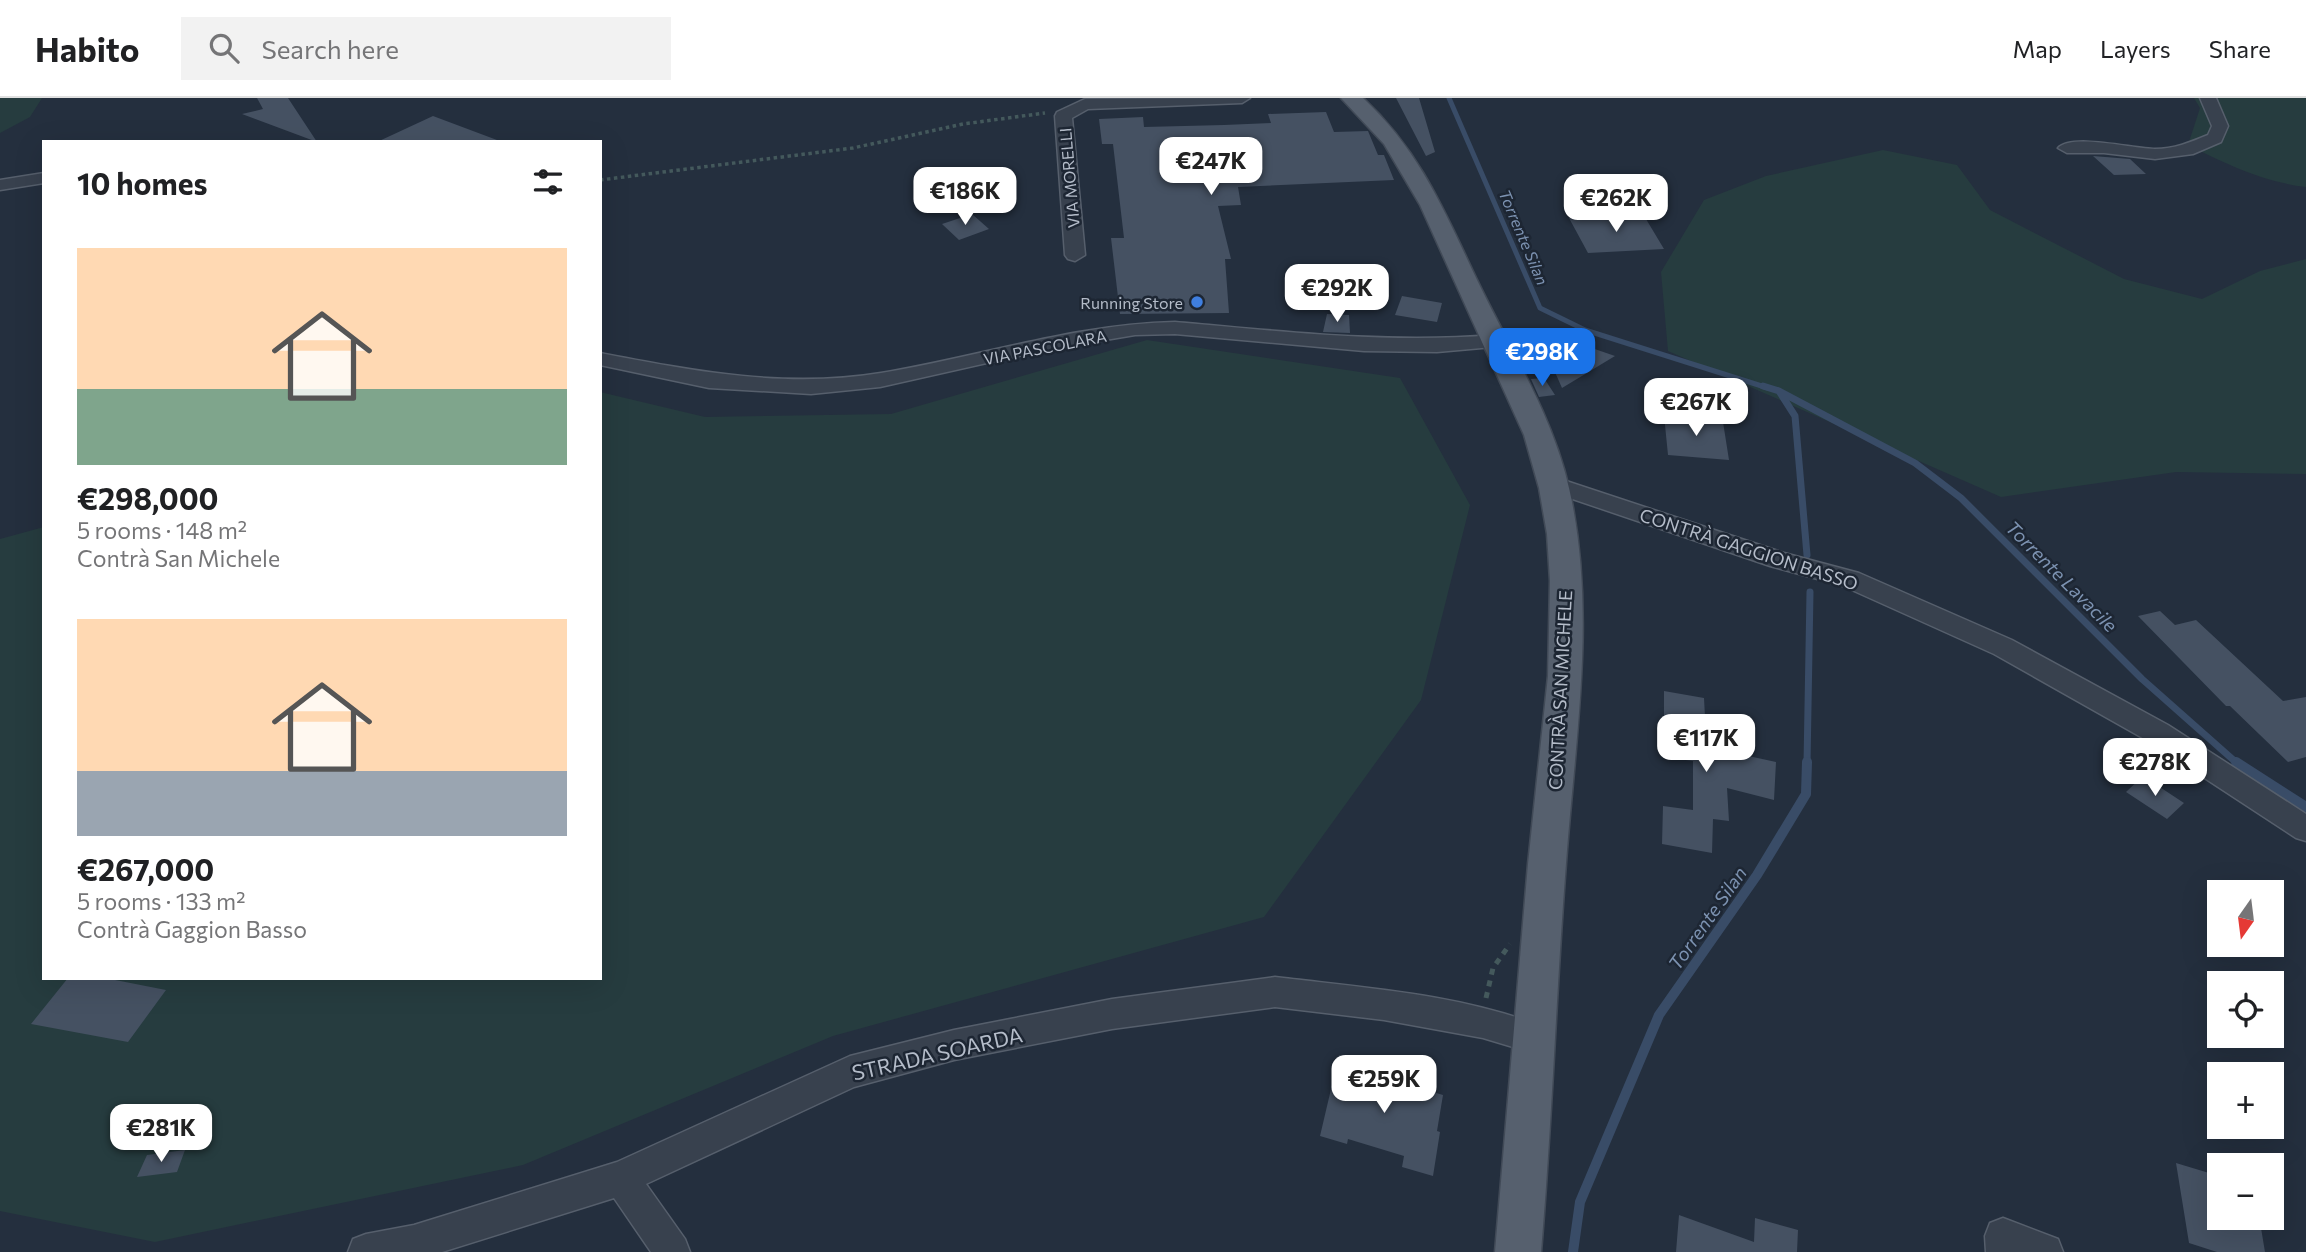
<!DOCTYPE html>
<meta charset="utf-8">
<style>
:root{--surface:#fff;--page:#f2f2f2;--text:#202124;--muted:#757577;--line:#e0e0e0;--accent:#1a73e8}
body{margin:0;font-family:Commissioner,sans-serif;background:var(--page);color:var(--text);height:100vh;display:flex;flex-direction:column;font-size:26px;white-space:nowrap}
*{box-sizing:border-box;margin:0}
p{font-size:23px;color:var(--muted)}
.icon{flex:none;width:38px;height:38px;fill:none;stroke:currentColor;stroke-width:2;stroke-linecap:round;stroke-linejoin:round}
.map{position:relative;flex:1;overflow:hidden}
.panel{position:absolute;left:42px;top:42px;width:560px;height:840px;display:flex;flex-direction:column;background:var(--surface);border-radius:0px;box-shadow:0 7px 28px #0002}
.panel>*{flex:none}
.needle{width:46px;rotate:194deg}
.buttons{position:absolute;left:2207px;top:782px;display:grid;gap:14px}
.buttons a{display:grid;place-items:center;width:77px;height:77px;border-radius:0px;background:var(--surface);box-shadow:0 7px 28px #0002;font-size:35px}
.price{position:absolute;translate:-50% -60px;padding:0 16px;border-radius:14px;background:#fff;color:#222;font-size:23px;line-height:46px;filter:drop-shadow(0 2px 4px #0008)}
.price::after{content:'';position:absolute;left:50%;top:42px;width:21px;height:16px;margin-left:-10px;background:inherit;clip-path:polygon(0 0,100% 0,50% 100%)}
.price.current{background:var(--accent);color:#fff}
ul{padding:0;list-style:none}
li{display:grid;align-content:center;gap:14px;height:371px;padding:0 35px}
li span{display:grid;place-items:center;height:217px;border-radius:0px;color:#555}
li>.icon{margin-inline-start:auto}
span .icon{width:126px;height:126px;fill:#fffc;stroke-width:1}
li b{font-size:30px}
h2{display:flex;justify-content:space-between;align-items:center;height:84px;padding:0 35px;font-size:30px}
header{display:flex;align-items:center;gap:42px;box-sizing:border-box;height:98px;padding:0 35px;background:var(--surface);border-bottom:2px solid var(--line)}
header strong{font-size:33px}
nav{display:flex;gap:38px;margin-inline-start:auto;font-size:24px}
.search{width:490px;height:63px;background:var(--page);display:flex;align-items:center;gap:18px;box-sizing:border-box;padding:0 24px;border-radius:0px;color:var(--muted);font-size:26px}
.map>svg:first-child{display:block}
.green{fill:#263c3f}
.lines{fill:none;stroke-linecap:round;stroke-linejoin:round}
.stream-far2{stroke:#394c67;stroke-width:5}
.stream-far1{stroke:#394c67;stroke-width:7}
.stream{stroke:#394c67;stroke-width:10}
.building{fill:#455162}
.minor-casing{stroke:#565f6c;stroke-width:3}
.major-casing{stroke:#414a57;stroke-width:3}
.path-far1{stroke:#44595c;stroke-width:3.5;stroke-dasharray:3.5 3.5;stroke-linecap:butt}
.path{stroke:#44595c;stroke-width:5;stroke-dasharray:6 6;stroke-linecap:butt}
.minor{fill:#38414e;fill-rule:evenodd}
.major{fill:#56606e;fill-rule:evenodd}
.shop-dot{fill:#3f7fe0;stroke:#1d2633;stroke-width:2.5}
.labels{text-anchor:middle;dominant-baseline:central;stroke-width:5;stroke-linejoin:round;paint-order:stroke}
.far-street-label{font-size:16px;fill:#b4bcc9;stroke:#1d2633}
.far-water-label{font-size:16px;font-style:italic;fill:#7c92b1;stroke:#1d2633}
.far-poi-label{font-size:16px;fill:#b4bcc9;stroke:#1d2633;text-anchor:end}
.street-label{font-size:18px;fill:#b4bcc9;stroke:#1d2633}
.water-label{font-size:19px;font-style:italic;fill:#7c92b1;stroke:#1d2633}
.near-street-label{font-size:21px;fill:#b4bcc9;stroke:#1d2633}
</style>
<header>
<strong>Habito</strong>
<div class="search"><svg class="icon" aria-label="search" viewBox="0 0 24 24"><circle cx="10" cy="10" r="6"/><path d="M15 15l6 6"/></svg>Search here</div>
<nav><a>Map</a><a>Layers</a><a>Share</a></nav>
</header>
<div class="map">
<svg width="2306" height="1154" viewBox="0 0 2306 1154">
<rect width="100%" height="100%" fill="#242f3e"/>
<path class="green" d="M0 0H42L30 19 0 35Z
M2194 0H2306V89C2263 84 2226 66 2188 47L2200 10Z
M1883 52 1957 67 1990 112 2124 181 2202 201 2260 173 2306 161V376L2176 374 2001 399 1668 253 1661 174 1704 102 1766 78Z
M1147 242 1400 280 1470 407 1421 602 1264 819 833 938 523 1067 155 1144 0 1113V441L44 429V880H600V294L705 319 891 316Z"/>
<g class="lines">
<path class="stream-far2" d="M1449 0 1540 210 1585 232 1768 290"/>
<path class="stream-far1" d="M1763 288 1779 293 1795 318 1807 457
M1779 293 1915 365 1961 400 2142 581 2238 666
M1807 666 1810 494"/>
<path class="stream" d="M2236 664 2306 709
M1573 1154 1580 1104 1659 917 1757 777 1806 696 1807 664"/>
</g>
<path class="building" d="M257 0H288L317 44 242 16 263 11Z
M1396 0H1419L1435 54 1426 58Z
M1326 14 1334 34 1368 33 1378 57H1384L1394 82 1238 89 1241 107 1218 108 1231 161H1225L1229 215 1120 216 1111 140H1124L1113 46H1102L1099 21 1143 19 1144 29 1224 27 1271 25 1268 16Z
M433 18 497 42 496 44H377Z
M2093 58 2130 61 2146 76 2114 77Z
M972 116 989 131 959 142 942 126Z
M1643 116 1664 151 1588 155 1569 120Z
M1402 198 1442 205 1437 224 1395 217Z
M1327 216 1349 217 1350 235 1323 234Z
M1560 239 1615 258 1562 290 1543 247Z
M1544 280 1555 297 1539 299 1531 281Z
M1664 317 1723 324 1729 362 1668 357Z
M2160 513 2175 527 2196 522 2283 603 2306 599V659L2288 664 2230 608H2226L2138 518Z
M1664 593 1704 600 1706 638 1720 640 1721 652 1776 664 1774 702 1727 690 1729 723 1713 721 1712 755 1662 746 1663 708 1693 712V663L1664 659Z
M2143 678 2184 705 2167 721 2126 694Z
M68 880H105L166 892 128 944 31 926Z
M1339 957 1358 963 1357 966 1397 978 1396 983 1443 997 1437 1033 1440 1034 1433 1078 1402 1069 1404 1058 1348 1041 1347 1046 1320 1038Z
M185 1052 177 1074 137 1079 147 1057Z
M2176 1065 2219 1078V1120L2261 1130 2265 1154H2217L2189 1145Z
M1679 1117 1754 1144 1755 1120 1798 1132 1797 1154H1676Z"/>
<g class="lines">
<defs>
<path id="minor" d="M1250 0 1242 5 1088 11 1072 20 1085 157 1075 163 1068 161 1065 157 1055 18 1057 14 1085 1Z
M2200 0H2216L2228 28 2221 44 2193 56 2155 61 2104 55H2067L2058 50C2072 35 2134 51 2155 51 2174 51 2191 44 2208 37L2212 28Z
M44 75V85L0 92V82Z
M1175 224C1281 233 1386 246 1493 237L1500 239 1503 243 1500 247 1493 249 1437 254 1364 253 1175 236 1135 237 1040 253 880 289 811 296 709 290 600 267V255C694 273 785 291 881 275 979 259 1075 226 1175 224Z
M1554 379 1784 455 1859 475 2012 542 2168 627 2306 716V743L2296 740 2148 643 1994 556 1843 488 1770 468 1546 392 1543 387 1546 382Z
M1275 879C1365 890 1460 896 1544 929L1549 940 1544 951 1533 955 1483 940 1384 922 1275 909 1112 931 954 962 854 989 646 1086 685 1141 690 1154H651L614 1100 442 1154H348L353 1141 366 1136 414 1127 617 1064 850 958 954 932 1112 901Z
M2003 1120 2058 1141 2063 1154H1986L1985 1138 1990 1125Z"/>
<path id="major" d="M1341 0H1363C1421 54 1445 115 1478 184 1510 251 1552 316 1569 390 1597 513 1575 641 1566 765 1556 895 1552 1025 1541 1154H1495L1528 766 1548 578 1550 483 1547 436 1539 390 1524 337 1420 107 1384 46Z"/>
</defs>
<use href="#minor" class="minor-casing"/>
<use href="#major" class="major-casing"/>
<path class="path-far1" d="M600 82 853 50 963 26 1045 15"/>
<path class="path" d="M1486 900 1493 870 1510 846"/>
<use href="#minor" class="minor"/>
<use href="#major" class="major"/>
</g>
<circle class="shop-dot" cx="1197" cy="204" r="7"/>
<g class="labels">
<g class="far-street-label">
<text transform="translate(1069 80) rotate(-95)">VIA MORELLI</text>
<text transform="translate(1045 249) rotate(-11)">VIA PASCOLARA</text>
</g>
<g class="far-water-label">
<text transform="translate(1524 139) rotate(67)">Torrente Silan</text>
</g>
<g class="far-poi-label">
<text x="1183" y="204">Running Store</text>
</g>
<g class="street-label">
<text transform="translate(1749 451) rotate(18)">CONTRÀ GAGGION BASSO</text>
<text transform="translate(1560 592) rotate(-87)">CONTRÀ SAN MICHELE</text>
</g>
<g class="water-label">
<text transform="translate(2062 478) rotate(45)">Torrente Lavacile</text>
<text transform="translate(1707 820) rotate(-55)">Torrente Silan</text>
</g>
<g class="near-street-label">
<text transform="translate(937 955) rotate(-13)">STRADA SOARDA</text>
</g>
</g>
</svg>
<div class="buttons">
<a><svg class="needle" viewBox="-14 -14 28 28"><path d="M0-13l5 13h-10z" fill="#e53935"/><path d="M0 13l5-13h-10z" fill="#757577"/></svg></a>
<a><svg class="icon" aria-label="locate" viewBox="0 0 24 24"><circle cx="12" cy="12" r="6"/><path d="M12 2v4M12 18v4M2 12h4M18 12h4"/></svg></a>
<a>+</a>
<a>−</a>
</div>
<b class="price" style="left:1211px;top:99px">€247K</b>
<b class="price" style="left:965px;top:129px">€186K</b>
<b class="price" style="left:1616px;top:136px">€262K</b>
<b class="price" style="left:1337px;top:226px">€292K</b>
<b class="price current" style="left:1542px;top:290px">€298K</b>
<b class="price" style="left:1696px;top:340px">€267K</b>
<b class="price" style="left:1706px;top:676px">€117K</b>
<b class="price" style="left:2155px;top:700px">€278K</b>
<b class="price" style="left:1384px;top:1017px">€259K</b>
<b class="price" style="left:161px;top:1066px">€281K</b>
<section class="panel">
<h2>10 homes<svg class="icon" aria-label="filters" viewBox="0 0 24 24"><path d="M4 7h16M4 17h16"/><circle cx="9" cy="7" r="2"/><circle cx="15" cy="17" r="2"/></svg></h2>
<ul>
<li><span style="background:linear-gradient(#ffd9b3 65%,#7fa58c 0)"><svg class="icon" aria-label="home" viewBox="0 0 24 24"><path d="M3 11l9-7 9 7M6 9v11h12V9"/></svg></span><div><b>€298,000</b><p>5 rooms · 148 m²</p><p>Contrà San Michele</p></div></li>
<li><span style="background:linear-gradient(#ffd9b3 70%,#9aa5b1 0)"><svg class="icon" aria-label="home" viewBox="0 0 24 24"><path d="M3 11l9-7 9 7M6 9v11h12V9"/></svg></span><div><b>€267,000</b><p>5 rooms · 133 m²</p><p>Contrà Gaggion Basso</p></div></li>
</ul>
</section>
</div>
